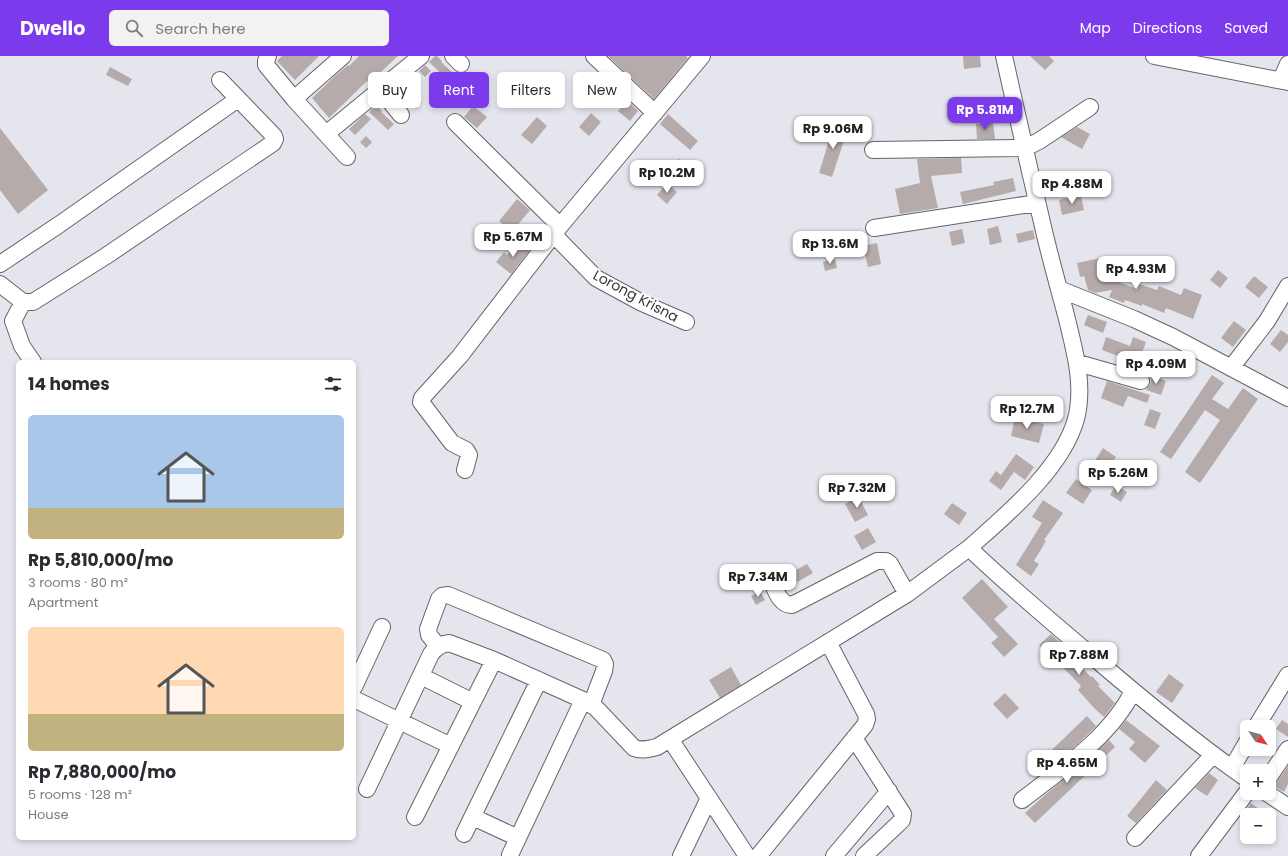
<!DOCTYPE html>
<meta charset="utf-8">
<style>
:root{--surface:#fff;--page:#f2f2f3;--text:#2b2b33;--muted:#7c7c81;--accent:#7c3aed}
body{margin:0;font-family:Poppins,sans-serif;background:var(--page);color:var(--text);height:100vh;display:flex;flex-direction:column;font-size:15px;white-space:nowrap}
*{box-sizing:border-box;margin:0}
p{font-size:13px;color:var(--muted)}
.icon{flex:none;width:22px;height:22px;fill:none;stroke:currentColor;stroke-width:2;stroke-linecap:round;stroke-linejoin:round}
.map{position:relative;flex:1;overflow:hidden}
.drawer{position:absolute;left:16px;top:304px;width:340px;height:480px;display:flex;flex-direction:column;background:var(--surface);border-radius:6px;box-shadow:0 2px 6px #0003}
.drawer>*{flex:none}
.banner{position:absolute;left:368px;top:16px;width:380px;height:36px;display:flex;gap:8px}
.needle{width:26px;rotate:125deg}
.tools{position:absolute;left:1240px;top:664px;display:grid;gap:8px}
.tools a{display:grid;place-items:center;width:36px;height:36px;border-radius:6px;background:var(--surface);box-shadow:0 2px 6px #0003;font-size:20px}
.price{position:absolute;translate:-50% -34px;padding:0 9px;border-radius:8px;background:#fff;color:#222;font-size:13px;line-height:26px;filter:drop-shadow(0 1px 2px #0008)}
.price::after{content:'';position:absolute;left:50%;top:24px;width:12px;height:9px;margin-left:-6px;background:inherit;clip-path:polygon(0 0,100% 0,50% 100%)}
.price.on{background:var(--accent);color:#fff}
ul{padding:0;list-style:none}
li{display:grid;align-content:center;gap:8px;height:212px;padding:0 12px}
li span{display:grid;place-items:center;height:124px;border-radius:6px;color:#555}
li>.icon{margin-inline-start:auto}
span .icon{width:72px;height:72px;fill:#fffc;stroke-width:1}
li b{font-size:17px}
h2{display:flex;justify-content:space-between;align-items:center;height:48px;padding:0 12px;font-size:17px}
.tag{padding:0 14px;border-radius:6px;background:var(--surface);box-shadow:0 2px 6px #0003;font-size:14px;line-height:36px}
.tag.on{background:var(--accent);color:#fff}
header{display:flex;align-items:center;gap:24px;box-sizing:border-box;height:56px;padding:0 20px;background:var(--accent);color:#fff}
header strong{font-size:19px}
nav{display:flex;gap:22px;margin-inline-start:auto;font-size:14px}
.search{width:280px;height:36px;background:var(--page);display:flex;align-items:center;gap:10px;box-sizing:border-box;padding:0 14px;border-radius:6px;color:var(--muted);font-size:15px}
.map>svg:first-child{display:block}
.building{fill:#b5abaa}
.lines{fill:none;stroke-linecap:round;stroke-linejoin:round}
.minor-casing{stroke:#64646b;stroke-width:18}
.minor{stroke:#fff;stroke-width:16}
.labels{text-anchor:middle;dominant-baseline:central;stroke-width:4;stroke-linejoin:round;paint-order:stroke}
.street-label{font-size:14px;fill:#38383c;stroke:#fff}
</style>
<header>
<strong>Dwello</strong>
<div class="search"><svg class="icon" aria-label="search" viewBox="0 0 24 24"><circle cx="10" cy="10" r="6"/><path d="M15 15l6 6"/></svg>Search here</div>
<nav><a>Map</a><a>Directions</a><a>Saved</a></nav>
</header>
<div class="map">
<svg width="1288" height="800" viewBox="0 0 1288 800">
<rect width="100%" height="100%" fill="#e5e5ee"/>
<path class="building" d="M282 0H319L295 24 277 5Z
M359 0H398L369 27 367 25 329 62 312 42 336 19 348 9 349 10Z
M435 0H437L442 5 441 6 454 18 448 24 429 6Z
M608 0H686L688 2 654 43Z
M963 0H980L981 11 964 13Z
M1030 0H1049L1054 5 1045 14Z
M425 9 431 15 425 21 419 15Z
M110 11 132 23 128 30 106 19Z
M414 18 420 24 405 39 398 33Z
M595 19 606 28 592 44 582 35Z
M415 40 422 47 416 53 410 46Z
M627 44 638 55 630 65 618 55Z
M376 49 382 55 381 56 394 68 388 74 369 56Z
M473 50 487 61 477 72 464 61Z
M591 57 601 66 589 80 579 71Z
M365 58 371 63 355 79 349 73Z
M668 58 698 85 690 94 660 68Z
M537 61 547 70 532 88 521 79Z
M993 66 995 83H977L976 68Z
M834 68 848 72 832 121 819 117Z
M1077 71 1090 78 1082 93 1061 81Z
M0 72 48 134 18 158 0 134Z
M366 80 372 86 366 92 360 86Z
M961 102 962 117 931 120 938 152 900 158 895 133 920 127 917 103Z
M679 103 688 111 676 125 666 117Z
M1013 122 1016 135 963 148 960 136 994 129 993 126Z
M667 127 677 136 667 148 657 139Z
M1081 139 1084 154 1062 159 1059 144Z
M517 143 530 154 512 176 499 165Z
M998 170 1002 186 990 189 987 173Z
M962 173 965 187 952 190 949 176Z
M1033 174 1035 183 1018 187 1016 178Z
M518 186 529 195 511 218 496 206 504 196 507 199Z
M877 187 881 208 868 211 863 190Z
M1110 200 1116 225 1137 233 1139 228 1157 234 1159 230 1181 239 1184 232 1202 239 1193 263 1166 252 1164 257 1142 248V250L1125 244 1124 247 1109 241 1112 234 1095 237 1088 234 1084 220 1080 221 1077 207Z
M835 203 837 212 825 215 823 206Z
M1218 214 1228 222 1220 232 1210 224Z
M1254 220 1268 231 1259 242 1245 231Z
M1088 259 1107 266 1103 277 1084 269Z
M1234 265 1246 274 1233 291 1221 282Z
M1281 274 1288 279V286L1280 296 1270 288Z
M1106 281 1130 290 1133 281 1146 286 1140 302 1143 303 1140 313 1124 307 1126 303 1102 294Z
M1152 319 1166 325 1161 339 1146 334 1150 328Z
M1212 319 1224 327 1212 343 1228 353 1243 332 1258 343 1200 427 1185 416 1220 364 1205 354 1171 403 1160 396Z
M1107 325 1150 339 1147 347 1128 340 1123 351 1101 342Z
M1150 353 1161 357 1155 373 1144 369Z
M1015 361 1044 368 1039 387 1011 380Z
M1103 392 1116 401 1111 408 1122 415 1117 422 1094 406Z
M1016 398 1034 411 1025 424 1014 416 1001 434 989 425 996 415 1001 419Z
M1076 423 1092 434 1083 448 1066 437Z
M1116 429 1127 436 1121 446 1110 439Z
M858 440 868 459 855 466 845 448Z
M1043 444 1063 457 1044 484 1046 485 1034 505 1039 508 1031 520 1016 509 1042 467 1032 461Z
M952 447 967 457 959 469 944 458Z
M868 472 876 486 862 494 854 480Z
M807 508 813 517 792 529 793 530 786 534 780 521 786 518 787 519Z
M982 523 1008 551 994 563 1018 588 1004 601 991 587 998 581 962 542Z
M760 535 765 544 756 549 751 540Z
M1051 578 1065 591 1063 593 1091 621 1092 620 1100 629 1098 630 1115 647 1104 661 1095 653 1078 634 1081 630 1054 602 1052 603 1039 589Z
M731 611 741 629 720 642 709 624Z
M1169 618 1184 629 1172 647 1156 636Z
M1005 637 1019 652 1007 663 993 648Z
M1087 660 1096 670 1078 688 1039 719 1033 712Z
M1126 664 1160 690 1145 707 1129 693 1135 686 1119 673Z
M1282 664 1288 668V681L1276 673Z
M1109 684 1115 691 1035 767 1025 757 1045 739 1090 702Z
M1288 710V728L1284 736 1274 730Z
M1209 717 1218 724 1207 740 1195 732Z
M1156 724 1167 734 1136 767 1127 760Z
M1251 747 1259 753 1254 759H1242Z"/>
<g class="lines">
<defs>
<path id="minor" d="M268 0 266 5V9L294 43 347 101
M453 0 461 8
M594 0 655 57
M1004 0C1016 54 1028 108 1041 162 1048 194 1057 226 1066 259 1074 293 1085 328 1076 363 1062 413 1007 458 969 492 1011 532 1055 569 1099 606 1147 647 1195 687 1247 723
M1154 0 1288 26
M1281 24 1288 8
M380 33 401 59
M294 43 343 0
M455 66 560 170
M326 78 421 0
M873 94 1025 92 1039 85 1090 51
M874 172 1037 147
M554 179 596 222 642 247 686 266
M0 208 60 168 238 43
M0 228 23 246H33L106 200 273 87 275 83 274 80 220 24
M1059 233 1134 263 1173 281 1288 342
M23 246 13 265 22 290 33 306
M1078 307 1141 325
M1231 312 1267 265 1288 230
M465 414 469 399 466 394 452 387 421 346 422 342 460 300 560 170 702 0
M770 522C775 532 779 549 792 549L877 505H886L890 508 907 538
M438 590 429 579 428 573 439 543 442 540 448 539 603 604 605 608 604 615 591 649
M421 620 473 646
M354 631 382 571
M354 643 451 690
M1256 671 1288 619
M854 682 903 758 902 764 898 768 864 800
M670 683 747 800
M1232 712 1247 686
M1269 721 1288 693
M367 733 431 598C436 591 441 588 449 587L494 604 583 644 595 651 634 692C642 695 648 693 657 691L907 538 969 492
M1267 737 1288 751
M1022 744C1061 714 1111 680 1133 635
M415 761 494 604
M473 761 518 782
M464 778 539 624
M1135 782 1213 699
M510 799 583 644
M759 799 865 669 867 663 866 658 828 586
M681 800 709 742
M834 800 889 735
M1199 800 1247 736"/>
</defs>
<use href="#minor" class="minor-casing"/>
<use href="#minor" class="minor"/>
</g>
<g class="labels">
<g class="street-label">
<text transform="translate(636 240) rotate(28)">Lorong Krisna</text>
</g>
</g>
</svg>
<div class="tools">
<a><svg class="needle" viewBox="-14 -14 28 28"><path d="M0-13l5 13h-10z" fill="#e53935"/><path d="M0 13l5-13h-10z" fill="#7c7c81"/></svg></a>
<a>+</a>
<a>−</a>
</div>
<b class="price on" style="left:985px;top:75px">Rp 5.81M</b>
<b class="price" style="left:833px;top:94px">Rp 9.06M</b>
<b class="price" style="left:667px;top:138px">Rp 10.2M</b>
<b class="price" style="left:1072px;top:149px">Rp 4.88M</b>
<b class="price" style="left:513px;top:202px">Rp 5.67M</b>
<b class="price" style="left:830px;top:209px">Rp 13.6M</b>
<b class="price" style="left:1136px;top:234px">Rp 4.93M</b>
<b class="price" style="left:1156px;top:329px">Rp 4.09M</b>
<b class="price" style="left:1027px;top:374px">Rp 12.7M</b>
<b class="price" style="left:1118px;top:438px">Rp 5.26M</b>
<b class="price" style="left:857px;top:453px">Rp 7.32M</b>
<b class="price" style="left:758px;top:542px">Rp 7.34M</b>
<b class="price" style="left:1079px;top:620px">Rp 7.88M</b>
<b class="price" style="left:1067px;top:728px">Rp 4.65M</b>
<div class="banner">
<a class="tag">Buy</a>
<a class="tag on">Rent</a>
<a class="tag">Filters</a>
<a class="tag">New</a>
</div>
<section class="drawer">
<h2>14 homes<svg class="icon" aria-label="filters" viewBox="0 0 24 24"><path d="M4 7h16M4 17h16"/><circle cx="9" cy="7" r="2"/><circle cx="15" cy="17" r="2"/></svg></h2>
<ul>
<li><span style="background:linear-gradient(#a9c7e8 75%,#c2b280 0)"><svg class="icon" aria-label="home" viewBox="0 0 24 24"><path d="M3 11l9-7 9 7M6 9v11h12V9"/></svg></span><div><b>Rp 5,810,000/mo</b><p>3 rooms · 80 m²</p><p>Apartment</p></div></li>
<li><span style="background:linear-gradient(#ffd9b3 70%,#c2b280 0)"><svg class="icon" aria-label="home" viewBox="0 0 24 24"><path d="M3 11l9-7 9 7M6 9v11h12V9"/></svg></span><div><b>Rp 7,880,000/mo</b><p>5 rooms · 128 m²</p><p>House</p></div></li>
</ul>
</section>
</div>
